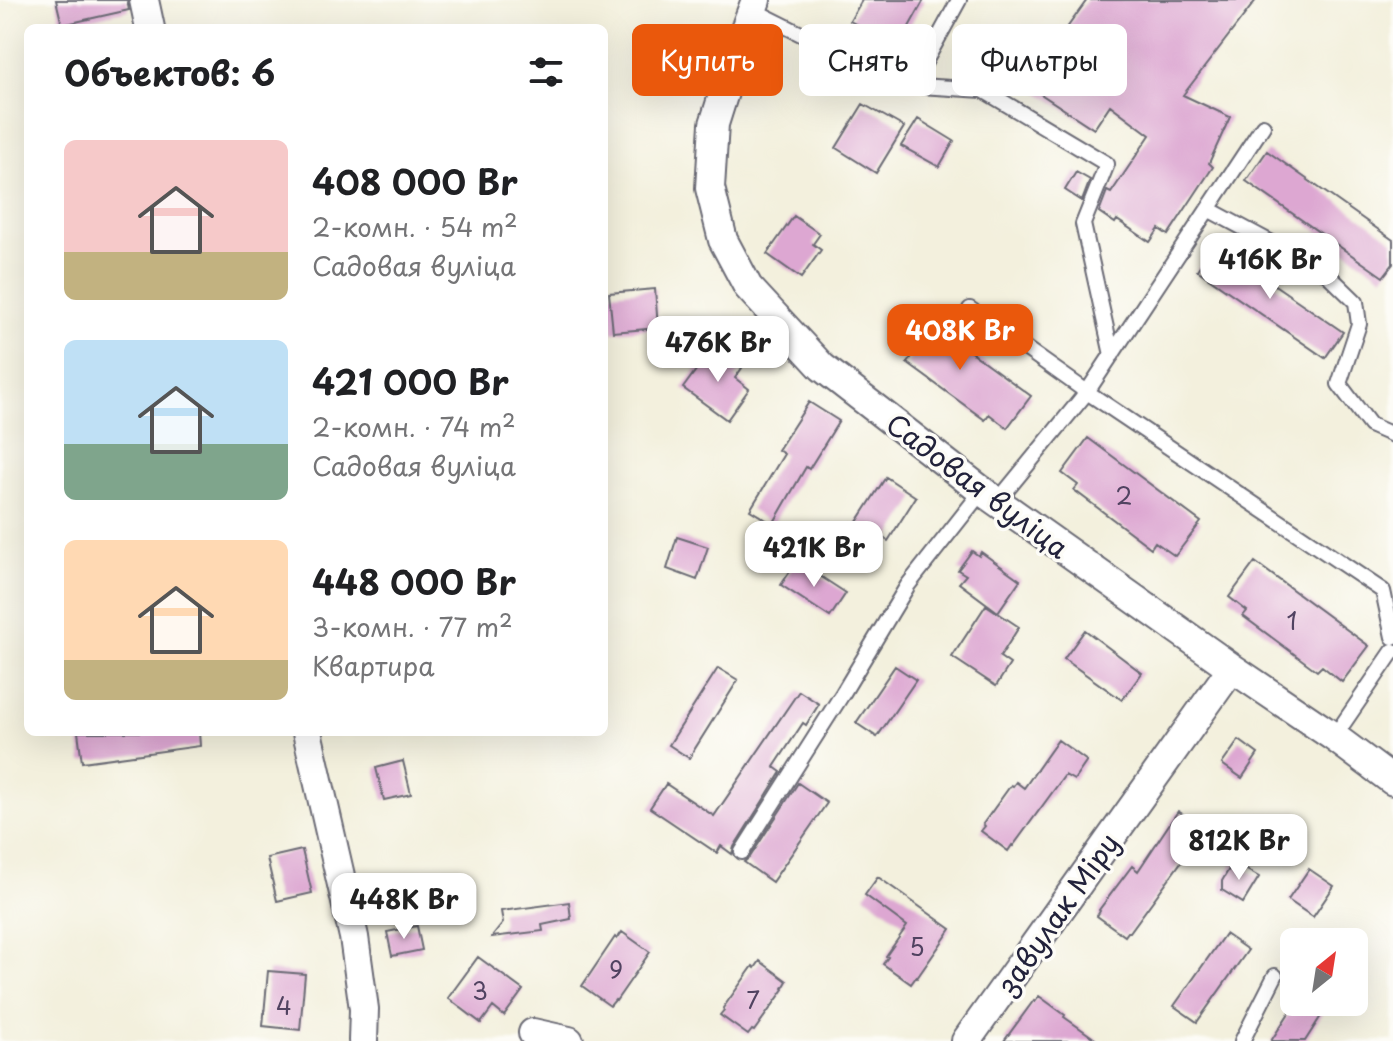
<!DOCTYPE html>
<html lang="ru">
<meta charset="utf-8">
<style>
:root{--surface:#fff;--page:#f2f2f2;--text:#202124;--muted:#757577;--accent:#ea580c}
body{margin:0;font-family:"Playpen Sans",sans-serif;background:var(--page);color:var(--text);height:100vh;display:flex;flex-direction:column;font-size:30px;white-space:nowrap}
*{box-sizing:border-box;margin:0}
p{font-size:26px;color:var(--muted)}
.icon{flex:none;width:44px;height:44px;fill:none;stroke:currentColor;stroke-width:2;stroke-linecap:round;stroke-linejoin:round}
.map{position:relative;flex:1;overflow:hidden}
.drawer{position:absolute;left:24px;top:24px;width:584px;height:712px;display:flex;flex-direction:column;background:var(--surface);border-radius:12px;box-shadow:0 8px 32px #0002}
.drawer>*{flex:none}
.guide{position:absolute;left:632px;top:24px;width:640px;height:72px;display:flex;gap:16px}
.needle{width:52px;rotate:30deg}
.tools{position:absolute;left:1280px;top:928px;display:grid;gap:16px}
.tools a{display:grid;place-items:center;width:88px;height:88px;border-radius:12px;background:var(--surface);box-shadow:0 8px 32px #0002;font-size:40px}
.price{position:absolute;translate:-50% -68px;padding:0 18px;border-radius:16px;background:#fff;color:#222;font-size:26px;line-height:52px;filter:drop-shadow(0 2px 4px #0008)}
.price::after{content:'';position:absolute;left:50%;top:48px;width:24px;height:18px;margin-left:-12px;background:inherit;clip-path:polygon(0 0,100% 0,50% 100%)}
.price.current{background:var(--accent);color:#fff}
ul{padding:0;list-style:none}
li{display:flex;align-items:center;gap:24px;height:200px;padding:0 40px}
li span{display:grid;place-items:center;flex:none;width:224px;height:160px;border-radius:12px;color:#555}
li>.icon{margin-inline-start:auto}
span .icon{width:96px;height:96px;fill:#fffc;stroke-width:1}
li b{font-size:34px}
h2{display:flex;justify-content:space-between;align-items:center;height:96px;padding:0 40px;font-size:34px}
.chip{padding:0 28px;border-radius:12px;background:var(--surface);box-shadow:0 8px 32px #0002;font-size:28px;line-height:72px}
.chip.current{background:var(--accent);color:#fff}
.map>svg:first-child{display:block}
.building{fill:#dda7d2}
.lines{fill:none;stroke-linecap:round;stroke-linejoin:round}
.service-casing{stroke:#6b6a74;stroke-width:18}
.minor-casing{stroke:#6b6a74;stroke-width:32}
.service{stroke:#fff;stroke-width:14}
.minor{stroke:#fff;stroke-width:28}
.labels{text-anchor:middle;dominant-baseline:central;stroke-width:7;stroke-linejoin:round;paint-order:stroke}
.number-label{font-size:24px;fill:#514361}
.street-label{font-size:28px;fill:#22223b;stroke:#fdfcf7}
</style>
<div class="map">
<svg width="1393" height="1041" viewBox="0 0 1393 1041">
<rect width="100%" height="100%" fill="#fdfcf7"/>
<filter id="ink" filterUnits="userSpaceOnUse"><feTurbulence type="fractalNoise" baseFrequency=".0125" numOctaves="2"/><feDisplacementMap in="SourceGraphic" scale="16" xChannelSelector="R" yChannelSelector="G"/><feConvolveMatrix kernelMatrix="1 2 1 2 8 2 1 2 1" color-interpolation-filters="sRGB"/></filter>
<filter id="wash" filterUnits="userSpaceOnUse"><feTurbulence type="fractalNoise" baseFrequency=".006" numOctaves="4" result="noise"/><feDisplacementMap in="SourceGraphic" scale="32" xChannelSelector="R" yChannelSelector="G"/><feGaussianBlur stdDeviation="1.8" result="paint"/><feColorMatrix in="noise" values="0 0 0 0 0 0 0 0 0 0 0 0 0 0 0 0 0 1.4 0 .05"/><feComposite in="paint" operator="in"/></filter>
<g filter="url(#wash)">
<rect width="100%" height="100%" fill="#f3f0dd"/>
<g id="blocks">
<path class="building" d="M56 0H127L129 10 62 25Z
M862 0H924L890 61 850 38 857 25 850 21Z
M1087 0H1256L1183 95 1230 117 1209 163 1213 167 1168 235 1159 229 1150 242 1117 220 1115 223 1099 212 1107 191 1111 193 1150 135 1110 105 1094 129 1024 83 1043 55 1046 57Z
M863 104 904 127 876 173 836 148Z
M918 119 954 141 939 167 901 146Z
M1267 151 1393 240V264L1383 277 1246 181Z
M1076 172 1090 180 1082 201 1065 190Z
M794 216 820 234 813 244 821 250 801 278 767 254Z
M1215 244 1343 332 1325 358 1197 270Z
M655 289 658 328 613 332 609 293Z
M916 312 1031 396 1007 428 989 414 985 420 907 363 911 358 892 345Z
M713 347 742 368 735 378 749 389 727 420 683 388Z
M809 402 839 421 809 469 806 467 773 524 750 510 784 454 778 450Z
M1088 438 1201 522 1175 556 1155 542 1151 548 1074 490 1078 485 1062 473Z
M886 477 916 497 888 541 857 522Z
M677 537 708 547 697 580 667 569Z
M972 551 979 556 981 552 1020 580 998 612 959 583 966 575 958 570Z
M797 561 846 593 830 617 781 585Z
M1255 562 1369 646 1342 682 1322 666 1317 671 1243 616 1247 611 1229 597Z
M986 605 1019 627 1000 657 1010 664 996 686 952 657Z
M1085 630 1142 673 1122 700 1064 659Z
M895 666 916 680 877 737 856 723Z
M718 668 738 680 689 758 669 745Z
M799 691 819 704 806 725 803 723 774 767 781 772 734 847 732 854 721 846 717 853 650 808 666 784 714 816Z
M78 732H199L200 746 82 762Z
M1058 740 1087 761 1074 780 1065 775 1013 846 1012 845 1008 851 981 831 985 826 983 824 1011 785 1013 786 1016 782 1024 788Z
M1239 740 1258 754 1242 778 1222 764Z
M403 761 411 794 384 800 376 768Z
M798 783 827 803 772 882 744 862 750 857Z
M1178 811 1203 827 1187 850 1189 851 1130 932H1128L1125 936 1097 916 1100 911 1099 910 1132 866 1138 871Z
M302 850 312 893 277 901 267 858Z
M1233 862 1259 877 1243 903 1222 890V881Z
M1309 869 1334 886 1313 917 1288 900Z
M878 877 951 929 917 978 916 977 911 984 883 964 888 957 886 956 907 926 865 895Z
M569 902 571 919 542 925 543 931 492 937 503 923 501 911Z
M417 926 422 950 392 956 387 932Z
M622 932 650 952 616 1001 615 1000 610 1006 582 986 615 937 617 939Z
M1225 934 1248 950 1197 1022 1174 1006Z
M478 957 523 990 504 1016 493 1007 481 1023 448 998Z
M760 961 787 981 783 988 784 989 754 1031 752 1030 748 1035 720 1015 724 1010 723 1008 753 966 755 968Z
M268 971 305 974 300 1030 263 1026Z
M1039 996 1065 1015 1064 1017 1098 1041H1004L1034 1000 1035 1001Z
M1296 1002H1330L1305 1041H1271Z"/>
</g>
</g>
<g filter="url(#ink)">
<use href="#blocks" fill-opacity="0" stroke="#6b6a74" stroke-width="2"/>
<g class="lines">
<defs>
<path id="service" d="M753 10 845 56 884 80 904 85 919 73 959 0
M904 85 983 90 1107 164 1083 224 1112 355
M1208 209 1324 271 1356 302 1359 324 1339 384 1370 425 1393 435
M970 309 1087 392 1383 591 1393 637
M997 502 1087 392 1263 126
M1334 737 1393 651
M742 852 843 693 908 585 982 491
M1242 1041 1275 976"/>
<path id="minor" d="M144 0 150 28
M756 0 738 48 714 124 710 188 723 240 748 287 822 367 982 491 1232 668 1334 737 1393 781
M307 732 354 937 364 1009 363 1041
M533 1033 569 1041
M966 1041 1232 668"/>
</defs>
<use href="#service" class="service-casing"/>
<use href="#minor" class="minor-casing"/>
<use href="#service" class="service"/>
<use href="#minor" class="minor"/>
</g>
</g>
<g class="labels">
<g class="number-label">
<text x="1124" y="495">2</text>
<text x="1292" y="620">1</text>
<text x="917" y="946">5</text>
<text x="616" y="969">9</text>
<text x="480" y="990">3</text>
<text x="753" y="999">7</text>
<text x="284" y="1005">4</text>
</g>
<g class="street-label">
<text transform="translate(978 485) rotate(37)">Садовая вуліца</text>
<text transform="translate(1057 913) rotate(-55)">завулак Міру</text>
</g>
</g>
</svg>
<div class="tools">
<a><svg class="needle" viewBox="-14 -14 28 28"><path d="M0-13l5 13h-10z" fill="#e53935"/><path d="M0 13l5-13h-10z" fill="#757577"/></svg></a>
</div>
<b class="price" style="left:1270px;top:301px">416K Br</b>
<b class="price current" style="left:960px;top:372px">408K Br</b>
<b class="price" style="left:718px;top:384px">476K Br</b>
<b class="price" style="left:814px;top:589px">421K Br</b>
<b class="price" style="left:1239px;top:882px">812K Br</b>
<b class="price" style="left:404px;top:941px">448K Br</b>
<div class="guide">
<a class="chip current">Купить</a>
<a class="chip">Снять</a>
<a class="chip">Фильтры</a>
</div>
<section class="drawer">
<h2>Объектов: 6<svg class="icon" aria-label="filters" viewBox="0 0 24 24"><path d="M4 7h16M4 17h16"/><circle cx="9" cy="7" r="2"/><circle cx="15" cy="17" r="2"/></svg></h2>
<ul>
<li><span style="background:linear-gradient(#f6c9c9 70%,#c2b280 0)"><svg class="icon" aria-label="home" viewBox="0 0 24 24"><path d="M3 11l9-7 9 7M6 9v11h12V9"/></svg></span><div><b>408 000 Br</b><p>2-комн. · 54 m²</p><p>Садовая вуліца</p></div></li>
<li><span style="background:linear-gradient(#bfe0f5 65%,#7fa58c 0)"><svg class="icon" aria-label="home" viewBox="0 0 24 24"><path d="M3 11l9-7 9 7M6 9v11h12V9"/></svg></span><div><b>421 000 Br</b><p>2-комн. · 74 m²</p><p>Садовая вуліца</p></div></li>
<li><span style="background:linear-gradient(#ffd9b3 75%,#c2b280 0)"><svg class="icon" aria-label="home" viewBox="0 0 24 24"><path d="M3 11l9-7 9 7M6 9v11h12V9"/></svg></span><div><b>448 000 Br</b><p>3-комн. · 77 m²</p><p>Квартира</p></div></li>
</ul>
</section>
</div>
